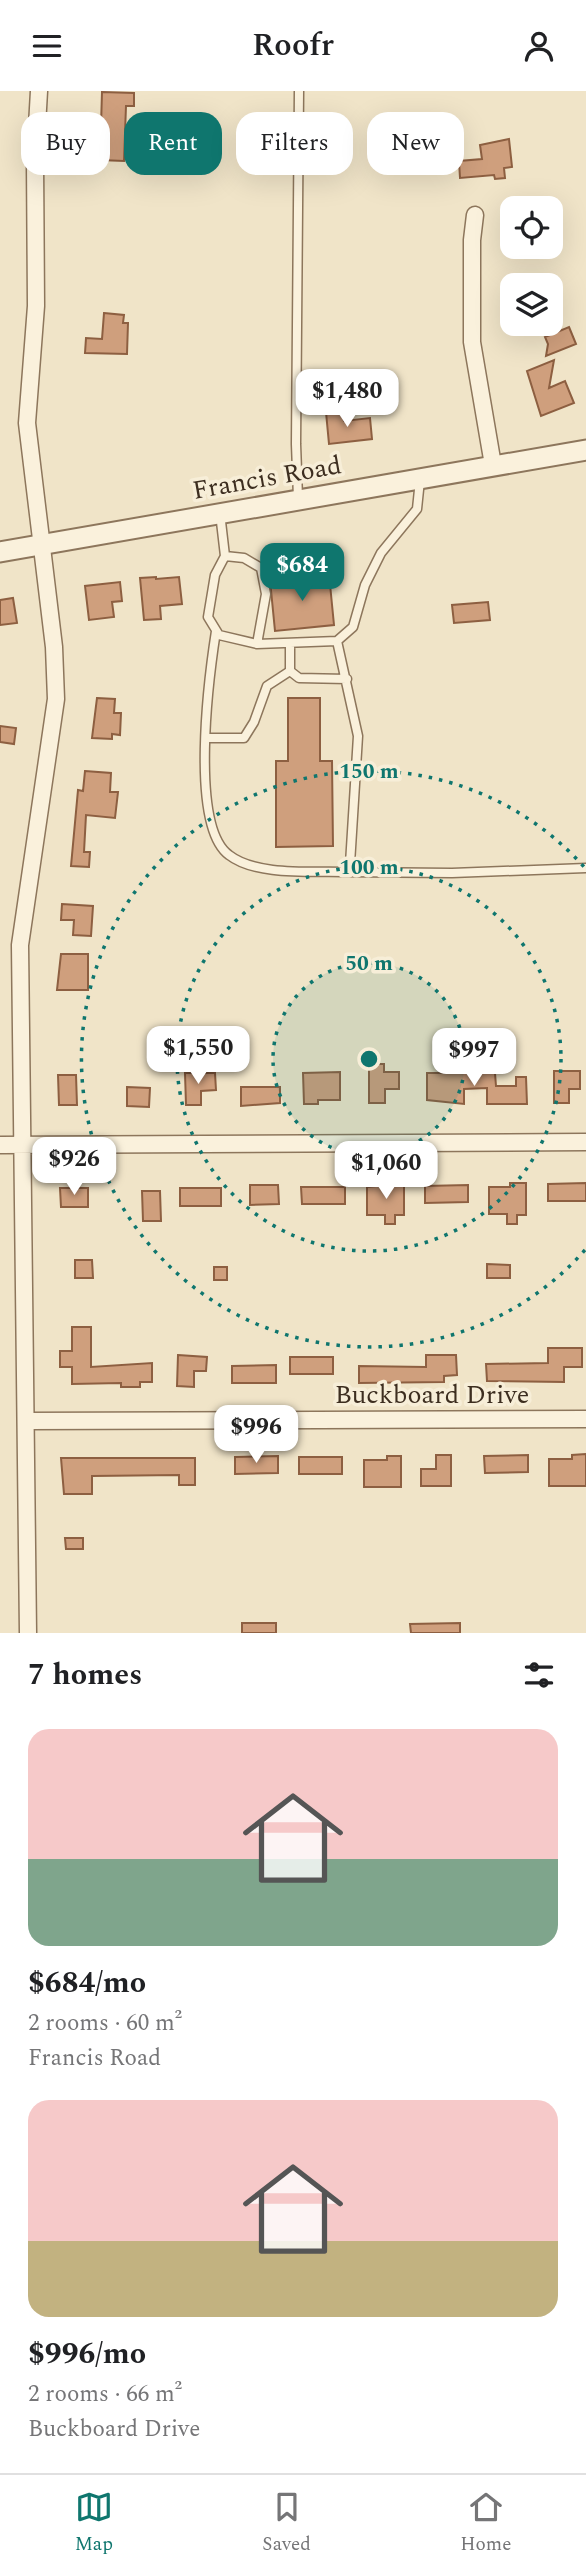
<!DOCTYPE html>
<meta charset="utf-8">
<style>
:root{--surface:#fff;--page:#f2f2f2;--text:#202124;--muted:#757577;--line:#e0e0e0;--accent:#0f766e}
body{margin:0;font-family:Spectral,serif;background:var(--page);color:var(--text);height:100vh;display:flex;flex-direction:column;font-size:26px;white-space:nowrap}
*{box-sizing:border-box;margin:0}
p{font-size:23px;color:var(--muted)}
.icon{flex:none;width:38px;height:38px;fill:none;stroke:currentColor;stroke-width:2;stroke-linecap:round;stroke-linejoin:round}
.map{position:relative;height:1542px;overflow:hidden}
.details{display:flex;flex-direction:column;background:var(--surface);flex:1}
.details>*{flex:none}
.guide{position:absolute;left:21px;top:21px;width:544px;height:63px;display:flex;gap:14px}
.buttons{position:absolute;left:500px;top:105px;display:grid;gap:14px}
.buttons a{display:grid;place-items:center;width:63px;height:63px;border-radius:14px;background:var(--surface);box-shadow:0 7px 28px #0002;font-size:35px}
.price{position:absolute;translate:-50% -60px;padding:0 16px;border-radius:14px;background:#fff;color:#222;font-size:23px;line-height:46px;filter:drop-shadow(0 2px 4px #0008)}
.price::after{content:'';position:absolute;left:50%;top:42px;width:21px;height:16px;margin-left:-10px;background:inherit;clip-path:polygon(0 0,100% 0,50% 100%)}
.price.on{background:var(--accent);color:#fff}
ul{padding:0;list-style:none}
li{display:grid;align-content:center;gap:14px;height:371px;padding:0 28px}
li span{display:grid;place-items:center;height:217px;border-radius:21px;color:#555}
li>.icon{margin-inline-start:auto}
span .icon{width:126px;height:126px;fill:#fffc;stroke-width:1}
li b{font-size:30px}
h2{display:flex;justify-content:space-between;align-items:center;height:84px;padding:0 28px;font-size:30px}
.chip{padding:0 24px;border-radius:21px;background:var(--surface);box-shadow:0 7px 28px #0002;font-size:24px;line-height:63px}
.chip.on{background:var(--accent);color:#fff}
header{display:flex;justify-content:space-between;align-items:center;height:91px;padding:0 28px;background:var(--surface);font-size:32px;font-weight:600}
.tab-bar{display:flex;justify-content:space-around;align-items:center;height:98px;border-top:2px solid var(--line);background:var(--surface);font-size:19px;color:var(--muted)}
.tab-bar a{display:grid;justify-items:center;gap:4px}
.tab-bar .on{color:var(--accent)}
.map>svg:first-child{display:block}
.building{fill:#cf9f7d;stroke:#8d5f41;stroke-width:2}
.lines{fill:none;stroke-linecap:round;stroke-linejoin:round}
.service-casing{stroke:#8d765c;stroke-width:11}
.minor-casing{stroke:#8d765c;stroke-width:19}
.tertiary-casing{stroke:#8d765c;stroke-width:23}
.service{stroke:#faf1dc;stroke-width:8}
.minor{stroke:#faf1dc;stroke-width:16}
.tertiary{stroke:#faf1dc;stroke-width:19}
.ring{fill:none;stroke:#0f766e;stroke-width:3.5;stroke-dasharray:3.5 7}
.labels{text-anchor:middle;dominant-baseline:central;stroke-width:7;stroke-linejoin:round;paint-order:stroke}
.street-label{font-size:26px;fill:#3d2e20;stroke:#f7eed8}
.centre{fill:#0f766e;stroke:#f7eed8;stroke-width:3.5}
.ring-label{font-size:21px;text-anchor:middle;font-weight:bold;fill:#0f766e;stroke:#f7eed8;stroke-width:7;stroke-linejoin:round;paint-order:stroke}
</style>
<header><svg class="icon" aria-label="menu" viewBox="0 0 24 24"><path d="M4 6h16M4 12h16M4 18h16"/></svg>Roofr<svg class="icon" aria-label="person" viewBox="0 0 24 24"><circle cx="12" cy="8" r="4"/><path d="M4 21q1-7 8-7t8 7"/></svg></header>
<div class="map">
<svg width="586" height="1542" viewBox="0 0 586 1542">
<rect width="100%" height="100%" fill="#f0e4c8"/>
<path class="building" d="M102 1 134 2V15H126L124 70 100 69Z
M509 48 512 76 504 77 505 87 495 88 494 84 460 87 459 70 482 68 480 54Z
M104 222 124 224 123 232H128L127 263 85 262 86 247 102 248Z
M569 236 576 253 546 265 548 253 545 246Z
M554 269 549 297 565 290 574 312 541 325 527 280Z
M342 319 344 330 370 327 372 348 329 353 326 321Z
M329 483 334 534 275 540 270 489Z
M156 486V488L179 486 182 513 160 515 161 528 144 529 140 487Z
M120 491 122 510 112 511 114 526 89 529 85 495Z
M13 507 17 532 0 534V509Z
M488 511 490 529 454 532 452 514Z
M97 607 115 608 114 622H121L120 644 112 643V648L92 647Z
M288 607H320V670H332L333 755 276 756V670H288Z
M0 635 16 637 14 653 0 651Z
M85 680 111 682 110 701H118L115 727 86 724 84 761H90L89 776 71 775 78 699 83 700Z
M62 813 93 815 91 845 73 844 74 829H61Z
M61 863H88V899H57Z
M369 973H384V981H399V998H385V1012H369Z
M554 980H580V998H569V1012H554Z
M340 981V1009H318V1013H304L303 982Z
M185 982H215L216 999 201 1000V1014H186Z
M427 982H495L496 995H516V986H526L527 1013H487V997L464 998V1013L427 1009Z
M58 984H76L77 1014H59Z
M127 996 150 997 149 1016 127 1015Z
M241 996H280V1012L241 1015Z
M404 1092V1124H395V1133H385V1124H367V1096Z
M510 1092H526V1124H517V1133H507V1123H489V1096H510Z
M586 1092V1110H548V1093Z
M250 1094H278L279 1113 250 1114Z
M468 1094V1111L425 1112V1095Z
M301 1096H345V1113H302Z
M60 1097H88V1116H61Z
M180 1097H221V1115H180Z
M142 1100H160L161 1130H143Z
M75 1169H92L93 1187H75Z
M487 1173 510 1174V1187H487Z
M214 1176H227V1189H214Z
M72 1236H91V1276L152 1272V1291H140V1296H121V1292L72 1293V1276H60V1260H72Z
M548 1257H582V1276H564V1291L487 1290 486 1273 548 1272Z
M178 1264 207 1266 206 1280H194V1296L177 1295Z
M426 1264H456L457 1284 444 1285V1291L359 1292V1275L426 1276Z
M290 1266H333V1283H290Z
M276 1274V1292H232V1275Z
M586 1363V1395H549V1368H572V1364Z
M436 1364H451V1395H421V1378H436Z
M528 1364V1381L485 1382 484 1365Z
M278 1365V1382L235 1383V1366Z
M387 1365H401V1396H364V1369H387Z
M299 1366H342V1383H299Z
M61 1367H195V1394H179V1384L92 1385V1403H64Z
M65 1447H83V1458H66Z
M242 1532H276V1542H242Z
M460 1532V1542H411L410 1533Z"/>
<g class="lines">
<defs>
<path id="service" d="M298 407 296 353 299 0
M220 422 225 465 215 484 208 526 219 544 257 553 337 550 353 536 365 494 381 462 417 418 420 389
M225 465 244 467 261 477 266 503 257 553
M216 540C209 585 189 735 229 764 256 785 311 780 344 781L350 773 358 645 337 550
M290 552V580L299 587 347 588
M207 647H244L254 631 267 595 290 580
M344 781 452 782 586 777"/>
<path id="minor" d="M475 124 472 149V251L493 374
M0 1054 586 1051
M27 1330 586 1328
M28 1542 20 854 56 608 54 556 27 332 36 215 35 70 39 0"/>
<path id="tertiary" d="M0 461 586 359"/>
</defs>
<use href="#service" class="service-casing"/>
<use href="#minor" class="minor-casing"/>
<use href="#tertiary" class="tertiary-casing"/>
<use href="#service" class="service"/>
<use href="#minor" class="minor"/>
<use href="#tertiary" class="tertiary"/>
</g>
<circle cx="369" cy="968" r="96" fill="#0f766e" fill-opacity=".12"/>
<g class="ring">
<circle cx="369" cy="968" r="96"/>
<circle cx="369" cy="968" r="192"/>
<path d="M585 1159A288 288 0 1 1 585 777"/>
</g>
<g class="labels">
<g class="street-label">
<text transform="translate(267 387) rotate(-10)">Francis Road</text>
<text x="432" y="1304">Buckboard Drive</text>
</g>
</g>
<circle cx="369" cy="968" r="10" class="centre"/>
<g class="ring-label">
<text x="369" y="687">150 m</text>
<text x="369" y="783">100 m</text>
<text x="369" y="879">50 m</text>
</g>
</svg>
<div class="buttons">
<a><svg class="icon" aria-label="locate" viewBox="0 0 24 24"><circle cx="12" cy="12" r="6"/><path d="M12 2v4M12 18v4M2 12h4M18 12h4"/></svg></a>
<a><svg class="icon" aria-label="layers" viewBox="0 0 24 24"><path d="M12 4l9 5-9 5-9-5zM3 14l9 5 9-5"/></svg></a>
</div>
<b class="price" style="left:347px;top:338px">$1,480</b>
<b class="price on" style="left:302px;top:512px">$684</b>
<b class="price" style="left:198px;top:995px">$1,550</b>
<b class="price" style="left:474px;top:997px">$997</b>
<b class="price" style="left:74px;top:1106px">$926</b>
<b class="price" style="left:386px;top:1110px">$1,060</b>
<b class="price" style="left:256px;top:1374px">$996</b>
<div class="guide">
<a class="chip">Buy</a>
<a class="chip on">Rent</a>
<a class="chip">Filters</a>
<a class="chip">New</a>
</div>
</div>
<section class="details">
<h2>7 homes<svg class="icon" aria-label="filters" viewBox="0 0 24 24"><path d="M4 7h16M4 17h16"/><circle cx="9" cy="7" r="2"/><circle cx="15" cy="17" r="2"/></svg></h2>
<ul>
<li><span style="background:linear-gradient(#f6c9c9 60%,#7fa58c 0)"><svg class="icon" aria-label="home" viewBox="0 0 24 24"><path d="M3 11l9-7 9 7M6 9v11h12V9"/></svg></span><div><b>$684/mo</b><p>2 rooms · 60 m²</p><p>Francis Road</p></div></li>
<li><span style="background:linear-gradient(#f6c9c9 65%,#c2b280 0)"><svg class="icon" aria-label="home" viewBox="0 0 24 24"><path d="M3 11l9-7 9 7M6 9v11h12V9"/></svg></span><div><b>$996/mo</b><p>2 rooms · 66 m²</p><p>Buckboard Drive</p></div></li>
</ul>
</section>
<nav class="tab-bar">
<a class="on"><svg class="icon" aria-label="map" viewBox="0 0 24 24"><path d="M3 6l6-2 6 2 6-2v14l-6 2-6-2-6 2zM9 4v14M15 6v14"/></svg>Map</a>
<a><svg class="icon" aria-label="saved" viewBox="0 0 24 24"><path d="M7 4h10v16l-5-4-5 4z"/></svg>Saved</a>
<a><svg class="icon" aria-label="home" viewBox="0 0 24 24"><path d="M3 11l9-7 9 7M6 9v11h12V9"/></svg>Home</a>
</nav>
